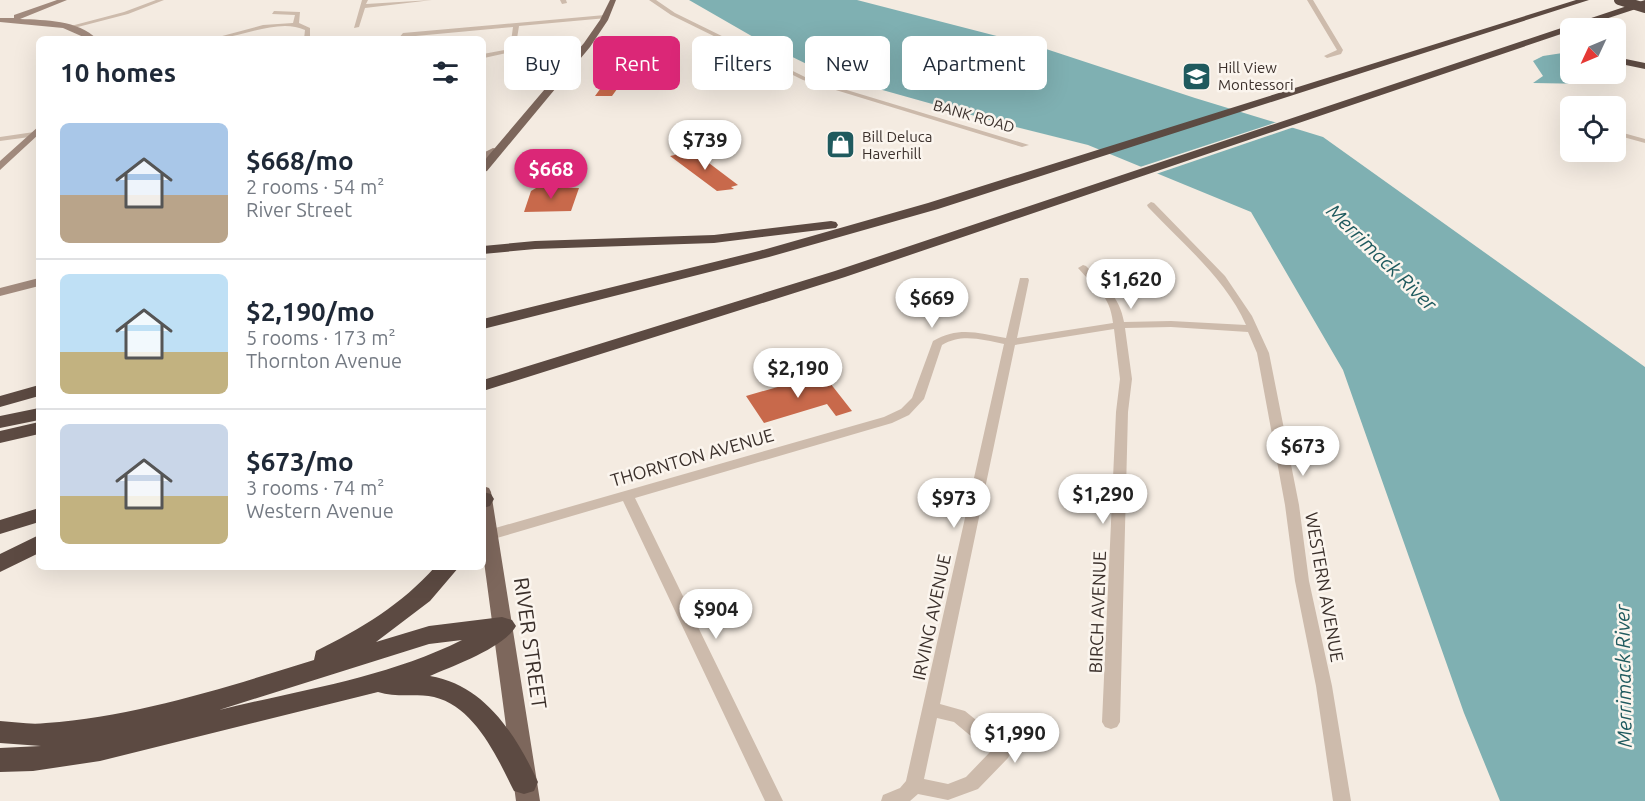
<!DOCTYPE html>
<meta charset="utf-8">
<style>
:root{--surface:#fff;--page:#f6f6f7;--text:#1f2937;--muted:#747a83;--line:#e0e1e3;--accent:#db2777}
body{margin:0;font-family:Ubuntu,sans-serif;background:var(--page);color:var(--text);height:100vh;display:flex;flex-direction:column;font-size:22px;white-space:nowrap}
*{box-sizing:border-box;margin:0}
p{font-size:20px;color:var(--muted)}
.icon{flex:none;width:33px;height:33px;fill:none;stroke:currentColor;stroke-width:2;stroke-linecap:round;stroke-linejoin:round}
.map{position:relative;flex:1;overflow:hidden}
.drawer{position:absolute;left:36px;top:36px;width:450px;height:534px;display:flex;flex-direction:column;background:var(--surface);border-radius:9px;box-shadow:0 6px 24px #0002}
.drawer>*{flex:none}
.top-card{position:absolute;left:504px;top:36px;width:570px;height:54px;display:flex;gap:12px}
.needle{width:39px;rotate:226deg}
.buttons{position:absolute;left:1560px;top:18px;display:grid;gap:12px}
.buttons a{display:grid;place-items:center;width:66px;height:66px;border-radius:9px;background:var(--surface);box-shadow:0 6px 24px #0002;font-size:30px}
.price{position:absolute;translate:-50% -51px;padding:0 14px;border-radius:21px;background:#fff;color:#222;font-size:20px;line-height:39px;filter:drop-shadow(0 2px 3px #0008)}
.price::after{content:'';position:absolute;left:50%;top:36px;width:18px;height:14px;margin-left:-9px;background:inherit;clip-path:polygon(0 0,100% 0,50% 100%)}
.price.on{background:var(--accent);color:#fff}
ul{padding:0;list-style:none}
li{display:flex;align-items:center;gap:18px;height:150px;padding:0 24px}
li+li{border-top:2px solid var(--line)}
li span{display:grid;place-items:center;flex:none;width:168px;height:120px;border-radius:9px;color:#555}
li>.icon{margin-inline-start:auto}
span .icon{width:72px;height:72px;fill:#fffc;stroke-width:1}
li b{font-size:26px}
h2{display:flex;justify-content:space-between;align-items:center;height:72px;padding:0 24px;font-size:26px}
.pill{padding:0 21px;border-radius:9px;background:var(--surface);box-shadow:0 6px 24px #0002;font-size:21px;line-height:54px}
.pill.on{background:var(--accent);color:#fff}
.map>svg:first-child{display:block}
.water{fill:#7fb0b2}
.pier{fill:#f4ebe1}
.building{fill:#c8694b}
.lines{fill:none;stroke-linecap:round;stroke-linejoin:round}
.street{fill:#cdbbac;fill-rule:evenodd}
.secondary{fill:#a18a7d;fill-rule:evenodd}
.primary{fill:#7d675c;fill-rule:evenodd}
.highway{fill:#5c4a42;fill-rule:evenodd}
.highway-bridge{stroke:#5c4a42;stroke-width:10}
.labels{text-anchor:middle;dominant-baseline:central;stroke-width:5;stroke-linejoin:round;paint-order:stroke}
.far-poi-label{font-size:15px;fill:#3b302b;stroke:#fbf5ee;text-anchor:start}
.far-street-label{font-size:15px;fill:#3b302b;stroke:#fbf5ee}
.street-label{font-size:18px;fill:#3b302b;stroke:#fbf5ee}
.water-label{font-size:20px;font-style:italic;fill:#1f5a5e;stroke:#fbf5ee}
.near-street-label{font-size:21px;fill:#3b302b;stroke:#fbf5ee}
</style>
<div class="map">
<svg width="1645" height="801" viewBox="0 0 1645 801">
<rect width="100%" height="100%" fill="#f4ebe1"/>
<path class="water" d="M689 0H857L1043 48 1195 98 1323 137 1645 367V801H1500L1464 713 1343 370 1251 212 1088 145 1000 123 829 75 762 42Z
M1569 52 1570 74H1616V71H1617L1612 80 1590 84 1533 83 1543 76 1533 61 1543 56Z"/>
<path class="pier" d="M1280 121 1297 126 1153 175 1137 168Z"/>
<path class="building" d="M603 85H620L612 96H595Z
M693 151 738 185 731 187 734 189 717 191 670 156Z
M536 188H579L571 211 524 212 531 191Z
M823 374 852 411 836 416 827 404 764 423 746 396Z"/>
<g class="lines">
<path class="street" d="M156 0H164L128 14 70 29 67 27 124 12Z
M362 0H368L366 4 432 0 365 8 359 27 354 28Z
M560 0H566L567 3 562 4Z
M649 0H656L675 13 807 78 1029 145 1022 147 803 80 671 15Z
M1307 0H1313L1343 50 1341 54 1327 58 1324 56 1337 50Z
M274 11 300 12 299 23 310 28V39H304L305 30C278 17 239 39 211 39L263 25 293 23 295 15 272 14Z
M605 15 607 18 519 26 515 51 484 58 483 54 510 49 513 27 405 37 404 39H398L403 33Z
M1616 131 1645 139V143L1616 135Z
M34 132 38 134 37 136 0 141V137Z
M1151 202 1154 203 1225 276 1252 316 1269 353 1299 505 1309 581 1332 686 1351 801H1333L1316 686 1295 581 1285 505 1257 353 1248 332 1171 327 1125 328 1132 379 1128 412 1120 722 1117 727 1111 729 1105 727 1102 722 1116 412 1120 379 1114 329 1015 345 940 704 965 711 1008 746 1011 752 1008 758 978 789 948 800 918 794 910 801H881L883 795 900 788 906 781 1004 344C983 340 962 333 942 345L924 399 909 415 892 423 635 498 783 801H765L623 501 490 540 485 539 483 535 485 531 884 417 901 409 912 398 933 341C959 326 978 333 1006 338L1020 278H1028L1029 280 1017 338 1113 323C1110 294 1095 288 1078 268L1083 265 1086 266C1103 283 1120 297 1124 322L1171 321 1246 325C1226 279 1182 243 1148 207L1147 205ZM937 718 954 722 990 752 966 777 948 784 924 779Z"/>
<path class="secondary" d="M57 0H67L20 19C45 20 78 20 97 39H88L63 28 0 22V18H14V15Z
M39 126V134L0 170V161Z
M493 148 502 150 483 160V153Z
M39 278V286L0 296V288Z"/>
<path class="primary" d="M610 0H616L608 20 590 47 487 171 483 172V162L584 43 600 20Z
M483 486 489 488 491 492 540 801H516L483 554Z"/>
<path class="highway" d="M1576 0H1589L938 209 769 257 483 329V319L759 251 928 203Z
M1645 0V6L1578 28H1570V31L845 277 483 391V380L835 271Z
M1616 57 1645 63V69L1616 63Z
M831 221 836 222 838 225 836 228 714 243 535 249 483 254V246L535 241 714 235Z
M39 385V396L0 407V396Z
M39 408V420L0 428V416Z
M39 422V434L0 443V431Z
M483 492 491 494 494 499 490 506 483 508Z
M39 508V522L0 534V520Z
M39 535V553L0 572V554Z
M435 567H459L430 601 376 642 429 626 502 617 512 620 516 626C504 648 453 666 430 676 485 685 516 735 538 782L534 791 524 794 514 791C497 757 475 707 434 697 416 693 396 698 378 692L100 761 33 771 0 772V748L41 746 0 743V721C15 722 31 725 46 723 138 716 227 687 314 660L316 651C361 629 402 604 435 567ZM462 640C386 678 300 690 219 710L429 644Z"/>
<path class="highway-bridge" d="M1619 0 1645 8"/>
</g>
<defs>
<symbol id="school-square" viewBox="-11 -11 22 22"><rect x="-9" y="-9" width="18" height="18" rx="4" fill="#1f5a5e" stroke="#fbf5ee"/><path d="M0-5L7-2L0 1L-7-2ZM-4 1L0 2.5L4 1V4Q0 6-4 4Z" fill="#fff"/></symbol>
<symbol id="shop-square" viewBox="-11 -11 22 22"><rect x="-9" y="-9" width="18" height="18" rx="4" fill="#1f5a5e" stroke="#fbf5ee"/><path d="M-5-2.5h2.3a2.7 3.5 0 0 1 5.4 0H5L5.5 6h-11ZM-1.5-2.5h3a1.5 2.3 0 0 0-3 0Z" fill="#fff"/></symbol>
</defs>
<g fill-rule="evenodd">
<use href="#school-square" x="1180" y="60" width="33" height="33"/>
<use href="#shop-square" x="824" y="128" width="33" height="33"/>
</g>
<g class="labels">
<g class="far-poi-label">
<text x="1218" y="67">Hill View<tspan x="1218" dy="17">Montessori</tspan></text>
<text x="862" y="136">Bill Deluca<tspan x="862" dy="17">Haverhill</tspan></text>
</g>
<g class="far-street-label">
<text transform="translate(974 116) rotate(16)">BANK ROAD</text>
</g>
<g class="street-label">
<text transform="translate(692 457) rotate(-16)">THORNTON AVENUE</text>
<text transform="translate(1325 587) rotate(80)">WESTERN AVENUE</text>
<text transform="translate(1097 612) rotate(-88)">BIRCH AVENUE</text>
<text transform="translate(931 617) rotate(-78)">IRVING AVENUE</text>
</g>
<g class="water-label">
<text transform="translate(1382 257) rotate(44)">Merrimack River</text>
<text transform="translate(1623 676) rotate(-91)">Merrimack River</text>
</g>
<g class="near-street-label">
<text transform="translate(531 643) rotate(82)">RIVER STREET</text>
</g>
</g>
</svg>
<div class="buttons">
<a><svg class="needle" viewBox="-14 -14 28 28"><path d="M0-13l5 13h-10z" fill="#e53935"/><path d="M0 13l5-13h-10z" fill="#747a83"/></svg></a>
<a><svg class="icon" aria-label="locate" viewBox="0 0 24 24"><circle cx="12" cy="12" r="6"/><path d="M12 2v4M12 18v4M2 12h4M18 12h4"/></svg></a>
</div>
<b class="price" style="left:705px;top:171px">$739</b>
<b class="price on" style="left:551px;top:200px">$668</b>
<b class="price" style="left:1131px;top:310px">$1,620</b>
<b class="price" style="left:932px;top:329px">$669</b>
<b class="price" style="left:798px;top:399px">$2,190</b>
<b class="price" style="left:1303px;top:477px">$673</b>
<b class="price" style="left:1103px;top:525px">$1,290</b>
<b class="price" style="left:954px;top:529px">$973</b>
<b class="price" style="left:716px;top:640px">$904</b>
<b class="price" style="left:1015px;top:764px">$1,990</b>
<div class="top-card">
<a class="pill">Buy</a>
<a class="pill on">Rent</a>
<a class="pill">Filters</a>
<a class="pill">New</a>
<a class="pill">Apartment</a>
</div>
<section class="drawer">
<h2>10 homes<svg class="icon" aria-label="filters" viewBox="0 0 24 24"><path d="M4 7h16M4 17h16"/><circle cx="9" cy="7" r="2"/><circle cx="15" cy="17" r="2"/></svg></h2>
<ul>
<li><span style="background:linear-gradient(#a9c7e8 60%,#b9a48a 0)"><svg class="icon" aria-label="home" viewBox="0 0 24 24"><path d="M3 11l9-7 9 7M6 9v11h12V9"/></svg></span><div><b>$668/mo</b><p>2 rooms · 54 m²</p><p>River Street</p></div></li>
<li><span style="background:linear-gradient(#bfe0f5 65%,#c2b280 0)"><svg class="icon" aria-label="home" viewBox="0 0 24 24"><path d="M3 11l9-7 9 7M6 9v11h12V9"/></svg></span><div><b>$2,190/mo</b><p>5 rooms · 173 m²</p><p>Thornton Avenue</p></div></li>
<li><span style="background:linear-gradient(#c9d6e8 60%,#c2b280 0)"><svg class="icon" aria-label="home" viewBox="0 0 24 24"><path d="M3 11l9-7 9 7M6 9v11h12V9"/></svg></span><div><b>$673/mo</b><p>3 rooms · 74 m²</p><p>Western Avenue</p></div></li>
</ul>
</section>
</div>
